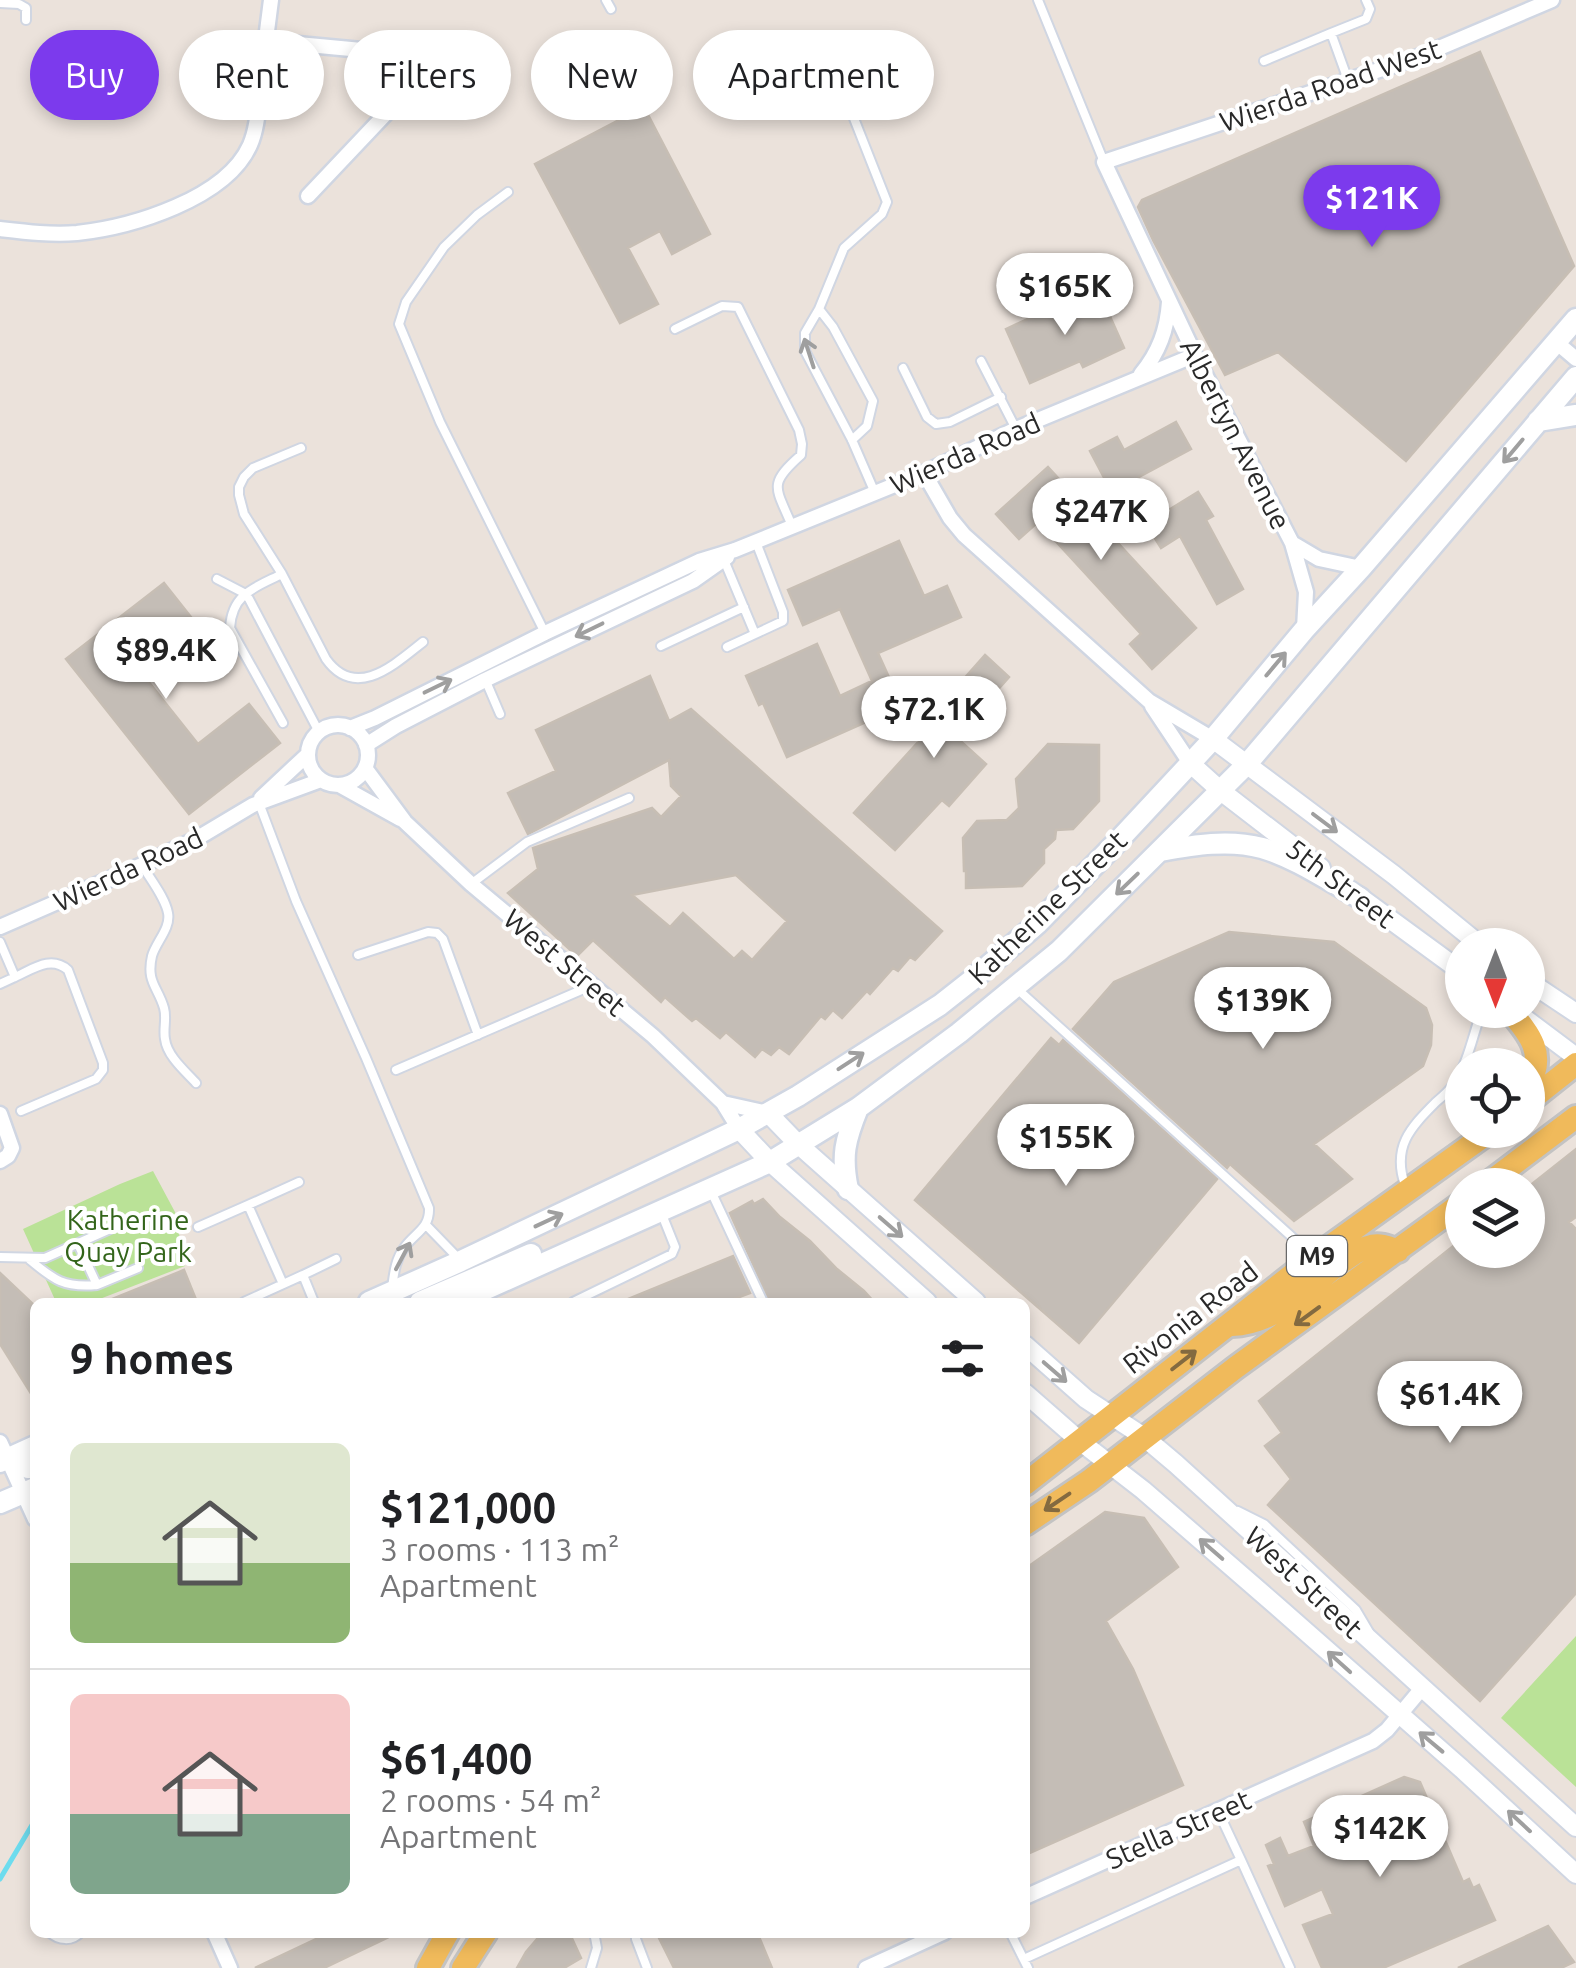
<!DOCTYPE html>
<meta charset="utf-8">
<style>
:root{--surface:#fff;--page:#f2f2f2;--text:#202124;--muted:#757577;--line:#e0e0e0;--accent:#7c3aed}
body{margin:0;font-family:Ubuntu,sans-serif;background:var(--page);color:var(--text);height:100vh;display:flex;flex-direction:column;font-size:38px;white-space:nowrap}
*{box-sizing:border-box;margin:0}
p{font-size:32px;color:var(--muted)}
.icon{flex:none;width:55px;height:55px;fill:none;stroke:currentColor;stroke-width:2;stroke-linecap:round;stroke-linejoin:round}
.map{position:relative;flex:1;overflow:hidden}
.side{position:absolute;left:30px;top:1298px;width:1000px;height:640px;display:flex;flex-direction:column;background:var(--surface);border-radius:15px;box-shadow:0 5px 15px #0003}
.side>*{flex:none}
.hud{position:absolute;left:30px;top:30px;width:1000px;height:90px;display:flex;gap:20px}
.needle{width:65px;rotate:180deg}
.tools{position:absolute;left:1445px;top:928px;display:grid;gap:20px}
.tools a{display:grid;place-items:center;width:100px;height:100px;border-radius:50%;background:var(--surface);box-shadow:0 5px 15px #0003;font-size:50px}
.price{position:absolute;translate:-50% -85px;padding:0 22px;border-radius:35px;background:#fff;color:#222;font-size:32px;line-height:65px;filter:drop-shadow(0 2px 5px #0008)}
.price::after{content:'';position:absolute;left:50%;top:60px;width:30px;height:22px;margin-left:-15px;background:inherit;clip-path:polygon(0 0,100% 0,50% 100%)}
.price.on{background:var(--accent);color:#fff}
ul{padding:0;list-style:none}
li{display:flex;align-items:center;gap:30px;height:250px;padding:0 40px}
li+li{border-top:2px solid var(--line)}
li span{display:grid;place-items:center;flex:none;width:280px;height:200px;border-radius:15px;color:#555}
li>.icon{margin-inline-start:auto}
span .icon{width:120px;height:120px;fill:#fffc;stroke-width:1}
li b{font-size:42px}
h2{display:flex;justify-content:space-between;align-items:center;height:120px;padding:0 40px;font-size:42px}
.tag{padding:0 35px;border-radius:45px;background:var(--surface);box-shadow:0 5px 15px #0003;font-size:35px;line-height:90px}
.tag.on{background:var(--accent);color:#fff}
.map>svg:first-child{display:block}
.green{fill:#bae297}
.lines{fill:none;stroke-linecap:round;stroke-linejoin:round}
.stream{stroke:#6ddcee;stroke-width:5}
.building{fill:#c4bdb6;stroke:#c7beb4;stroke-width:2.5;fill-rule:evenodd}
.service-casing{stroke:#d0d6e2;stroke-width:12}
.minor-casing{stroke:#d0d6e2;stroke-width:19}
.tertiary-casing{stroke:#d0d6e2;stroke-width:22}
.secondary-casing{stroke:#d0d6e2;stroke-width:25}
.primary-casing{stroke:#c3c3c3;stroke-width:28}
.service{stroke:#fff;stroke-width:8}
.minor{stroke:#fff;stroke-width:14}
.tertiary{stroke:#fff;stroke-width:18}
.secondary{stroke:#fff;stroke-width:20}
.primary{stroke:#f0ba5b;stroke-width:22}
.oneway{stroke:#9f9f9f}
.oneway2{stroke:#836a40}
.labels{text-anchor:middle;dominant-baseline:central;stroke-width:8;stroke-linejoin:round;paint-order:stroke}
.shield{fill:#fff;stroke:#696969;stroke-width:2.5}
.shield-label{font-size:25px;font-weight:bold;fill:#292929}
.street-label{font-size:28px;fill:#292929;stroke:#fff}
.park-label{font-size:28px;fill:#33651a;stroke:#fff}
</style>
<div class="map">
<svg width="1576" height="1968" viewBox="0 0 1576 1968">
<rect width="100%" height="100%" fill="#ebe2db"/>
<path class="green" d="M153 1171 175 1212 185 1266 92 1302H56L23 1229 120 1184Z
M1576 1636V1787L1501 1718Z"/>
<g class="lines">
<path class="stream" d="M0 1879 35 1820"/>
</g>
<path class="building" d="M1480 52 1574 266 1406 461 1278 352 1225 375 1153 240 1138 207 1142 200Z
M644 107 710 234 672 254 660 231 628 248 658 304 620 323 535 164Z
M1100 294 1124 348 1083 367 1080 361 1030 383 1006 329 1067 301 1070 307Z
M1176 422 1191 449 1139 477 1146 489 1118 504 1090 451 1117 437 1124 450Z
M1048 467 1196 628 1152 669 1130 644 1141 634 1038 522 1019 539 996 514Z
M1198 492 1213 516 1206 520 1243 589 1217 604 1180 536 1161 548 1146 524Z
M899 541 924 596 947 586 961 617 878 653 902 706 787 757 763 703 759 705 746 676 817 644 840 696 872 681 840 609 803 625 788 590Z
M164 583 202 631 144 676 198 744 249 704 280 743 189 814 66 659Z
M985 655 1009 677 994 694 999 699 986 714 981 709 956 737 986 764 949 806 942 800 895 850 854 813 919 741 913 736Z
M650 676 669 721 691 709 942 931 915 960 910 957 898 971 893 968 870 994 867 991 842 1018 833 1010 825 1019 821 1016 789 1054 779 1047 771 1055 762 1049 755 1057 726 1032 720 1038 696 1018 692 1021 665 997 661 1002 593 940 577 956 508 893 538 869 533 848 652 808 661 817 681 796 671 786 669 760 528 834 508 793 556 771 536 730ZM736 875 787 921 752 960 742 951 734 959 683 913 670 927 632 895Z
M1048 744 1099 745V801L1073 829 1056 830 1055 839 1044 849V863L1022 886 966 888V871H964L963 838 977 821 1007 820 1019 808 1016 779Z
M1229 932 1334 942 1426 1008 1432 1025 1431 1045 1423 1066 1314 1144 1352 1179 1294 1221 1230 1164 1227 1168 1073 1029 1114 982Z
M1051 1038 1059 1045 1063 1040 1217 1179 1079 1343 915 1200Z
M1576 1149V1217L1569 1222 1576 1229V1593L1480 1701 1268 1505 1291 1479 1265 1446 1282 1433 1259 1401 1462 1239V1250H1528V1187Z
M763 1199 780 1217 810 1241 837 1269 864 1291 874 1302H770L730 1213 752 1201 754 1204Z
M733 1256 750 1293 726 1302H621Z
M184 1270 197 1302H105Z
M0 1273 35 1306V1400L0 1344Z
M1105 1512 1144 1518 1178 1567 1106 1621 1133 1669 1183 1785 1025 1855V1569Z
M1404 1777 1420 1782 1463 1882 1469 1879 1473 1888 1479 1885 1495 1920 1383 1968H1322L1303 1925 1333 1914 1322 1889 1285 1906 1268 1866 1274 1864 1266 1845 1280 1838 1288 1856 1314 1846 1304 1822Z
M1548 1926 1574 1962 1561 1968H1458Z
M331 1932H399L324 1968H255Z
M543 1932H569L581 1958 564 1968H517L526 1952Z
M656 1932H757L772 1968H674Z"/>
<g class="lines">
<defs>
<path id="service" d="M606 0 611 9
M1038 0 1104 162
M0 3 19 4 26 8V20
M1331 33 1366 19 1370 9 1366 0
M1264 61 1331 33 1348 80
M508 192 477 215 444 247 406 302 399 324 440 422 545 633
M819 309 844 248 882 214 887 202 844 93
M675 329 722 306 738 307 799 430 802 444 801 455C767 485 776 487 792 526
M981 361 1016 429
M903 368 927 417 936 424 950 422 1001 397
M852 440 867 426 873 401 833 327 819 309 805 333V351L852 440 875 493
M301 448 253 468 244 477 239 487V495L244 514 282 574 326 659C356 701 395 664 423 642
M724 560 755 634
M282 574C256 587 232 593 230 628L283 723
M217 579 244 593 249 599 319 732
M661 646 744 607
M727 647 783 621V612L756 542
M485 679 500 714
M259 803 296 901 366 1058 429 1208C430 1229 414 1233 404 1248 395 1260 394 1274 392 1288
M142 865C150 879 165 897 168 913 171 928 156 942 152 956 146 982 158 987 164 1008 167 1018 163 1029 165 1039 167 1056 185 1071 196 1083
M471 884 527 842 629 798
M0 942 15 977 0 984
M358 955 428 932 437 933 443 939 478 1035
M15 977C33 969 51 955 68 970L103 1063V1070L96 1079 21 1111
M1015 987 1313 1256
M396 1070 593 985
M1405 1185C1392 1147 1410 1128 1436 1102 1442 1097 1449 1091 1453 1085 1468 1064 1473 1034 1482 1010
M710 1189 763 1302
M248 1205 299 1182
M426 1225 458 1258
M198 1227 248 1205 283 1284
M78 1244 97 1285 138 1268
M0 1257 45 1258 119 1225
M30 1260C54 1280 64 1288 97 1285
M303 1275 336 1259
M244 1302 303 1275 314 1302
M573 1302 672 1254 675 1247 661 1212
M1238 1511 1264 1524 1356 1610 1369 1632
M1218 1811 1241 1860
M49 1932C59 1941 72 1942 81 1932
M1010 1932 1028 1968
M636 1939 647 1968
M1024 1959 1241 1860 1290 1968
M591 1968 597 1948 594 1932"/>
<path id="minor" d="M266 41 404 54 419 61C422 72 420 76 413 85L308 196
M0 229C26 232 51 235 77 233 132 227 226 199 250 145 257 129 258 110 260 92 263 61 267 31 271 0
M1556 342 1576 359
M1141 374C1159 352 1167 330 1169 302
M924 473 950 518 964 535 1149 701 1213 739
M1292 543 1319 559 1361 568
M1304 629 1306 592 1292 543 1195 355 1104 162 1418 57 1552 0
M1152 706 1190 763
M308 755a30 30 0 1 1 60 0a30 30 0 1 1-60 0Z
M350 728 375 718 545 633 699 561 735 550 924 473 1016 429 1195 355
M366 745 396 726 485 680 693 581 727 557
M365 768 405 822 471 884 653 1036 723 1103 739 1129
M339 785 400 819
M261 798 307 755
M0 927 142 865 196 839 253 805 321 780
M723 1103 768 1113
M0 1114 12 1148 8 1156 0 1161
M0 1442 35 1519
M1025 1897 1373 1741 1387 1730 1423 1687
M214 1932 230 1968
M866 1968 945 1932"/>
<path id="tertiary" d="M1213 739 1394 875 1480 945
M1190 763 1221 791 1321 868
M1350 890 1462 972
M1528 981 1576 1013
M1520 1015 1576 1057
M768 1113 798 1144 976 1302
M739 1129 770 1162 927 1302
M1025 1345 1086 1399 1144 1437 1176 1464 1576 1827
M1025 1393 1081 1442 1143 1490 1279 1608 1462 1769 1576 1874"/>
<path id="secondary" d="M1538 421 1576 415
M1161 851C1194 845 1229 839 1262 848 1296 858 1329 881 1360 898
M848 1189C841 1156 845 1140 858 1108
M369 1302 461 1261 739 1129 798 1096 940 1005 973 979 1037 924 1118 841 1213 739 1304 630 1361 568 1576 319
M420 1302 531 1254
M457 1302 770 1162 858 1108 959 1033 1015 987 1059 951 1247 764 1576 377
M8 1458 28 1468H35
M0 1462 35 1446
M0 1503 35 1488"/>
<path id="primary" d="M1509 1010C1530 1034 1547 1055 1528 1086
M1528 1102 1576 1064
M1486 1185 1576 1117
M1232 1325C1273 1324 1304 1292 1334 1268 1344 1261 1356 1250 1368 1247 1379 1243 1388 1247 1398 1251
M1025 1484 1315 1257 1492 1130
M1025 1524 1089 1481 1235 1368 1462 1203
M428 1968 448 1932
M463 1968 486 1932"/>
</defs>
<use href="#service" class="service-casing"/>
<use href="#minor" class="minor-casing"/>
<use href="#tertiary" class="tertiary-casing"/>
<use href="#secondary" class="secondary-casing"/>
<use href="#primary" class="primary-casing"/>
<use href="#service" class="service"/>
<use href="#minor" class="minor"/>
<use href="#tertiary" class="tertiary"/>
<use href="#secondary" class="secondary"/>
<use href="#primary" class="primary"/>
</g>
<defs><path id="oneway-shaft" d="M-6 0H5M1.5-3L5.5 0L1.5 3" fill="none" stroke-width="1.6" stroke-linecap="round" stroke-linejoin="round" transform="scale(2.5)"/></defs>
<g class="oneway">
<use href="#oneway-shaft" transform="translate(809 353) rotate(-108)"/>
<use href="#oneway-shaft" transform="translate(1513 451) rotate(130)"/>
<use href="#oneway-shaft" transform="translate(589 630) rotate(154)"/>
<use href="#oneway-shaft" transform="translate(1276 664) rotate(-50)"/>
<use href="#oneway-shaft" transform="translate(438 686) rotate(-26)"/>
<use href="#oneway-shaft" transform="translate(1325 823) rotate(37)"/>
<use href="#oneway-shaft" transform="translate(1127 884) rotate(136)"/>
<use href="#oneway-shaft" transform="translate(851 1061) rotate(-33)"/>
<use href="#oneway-shaft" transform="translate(549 1220) rotate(-25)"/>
<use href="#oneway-shaft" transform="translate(891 1227) rotate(41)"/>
<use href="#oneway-shaft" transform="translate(403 1256) rotate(-62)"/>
<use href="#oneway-shaft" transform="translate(1055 1372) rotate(41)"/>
<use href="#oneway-shaft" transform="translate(1211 1549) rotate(-139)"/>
<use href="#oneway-shaft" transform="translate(1339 1662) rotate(-138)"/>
<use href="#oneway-shaft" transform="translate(1431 1742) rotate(-140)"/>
<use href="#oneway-shaft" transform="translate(1519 1821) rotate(-137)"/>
</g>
<g class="oneway2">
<use href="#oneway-shaft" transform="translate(1307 1316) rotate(144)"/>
<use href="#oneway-shaft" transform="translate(1184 1360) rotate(-38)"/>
<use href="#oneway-shaft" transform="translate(1057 1502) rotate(146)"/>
</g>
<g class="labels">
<rect class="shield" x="1287" y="1236" width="60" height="40" rx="8"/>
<g class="shield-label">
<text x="1317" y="1256">M9</text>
</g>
<g class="street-label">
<text transform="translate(1330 85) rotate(-19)">Wierda Road West</text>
<text transform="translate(1236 434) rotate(63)">Albertyn Avenue</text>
<text transform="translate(965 453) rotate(-24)">Wierda Road</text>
<text transform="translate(128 869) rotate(-25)">Wierda Road</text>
<text transform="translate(1341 883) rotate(37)">5th Street</text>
<text transform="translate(1047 907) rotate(-44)">Katherine Street</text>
<text transform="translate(565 962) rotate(40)">West Street</text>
<text transform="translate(1190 1317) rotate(-38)">Rivonia Road</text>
<text transform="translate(1304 1582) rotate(43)">West Street</text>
<text transform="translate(1178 1829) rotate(-24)">Stella Street</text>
</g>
<g class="park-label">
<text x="128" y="1219">Katherine<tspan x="128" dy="32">Quay Park</tspan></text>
</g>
</g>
</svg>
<div class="tools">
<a><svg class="needle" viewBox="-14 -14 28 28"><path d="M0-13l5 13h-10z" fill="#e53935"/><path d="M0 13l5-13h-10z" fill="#757577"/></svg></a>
<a><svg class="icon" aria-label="locate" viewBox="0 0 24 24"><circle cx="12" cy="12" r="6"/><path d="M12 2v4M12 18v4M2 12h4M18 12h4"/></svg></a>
<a><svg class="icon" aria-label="layers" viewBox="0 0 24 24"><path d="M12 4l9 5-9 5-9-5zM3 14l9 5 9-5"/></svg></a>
</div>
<b class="price on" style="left:1372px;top:250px">$121K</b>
<b class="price" style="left:1065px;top:338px">$165K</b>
<b class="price" style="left:1101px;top:563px">$247K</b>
<b class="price" style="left:166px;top:702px">$89.4K</b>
<b class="price" style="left:934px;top:761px">$72.1K</b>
<b class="price" style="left:1263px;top:1052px">$139K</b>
<b class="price" style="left:1066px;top:1189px">$155K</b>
<b class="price" style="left:1450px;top:1446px">$61.4K</b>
<b class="price" style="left:1380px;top:1880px">$142K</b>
<div class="hud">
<a class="tag on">Buy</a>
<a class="tag">Rent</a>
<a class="tag">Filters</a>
<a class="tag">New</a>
<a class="tag">Apartment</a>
</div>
<section class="side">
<h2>9 homes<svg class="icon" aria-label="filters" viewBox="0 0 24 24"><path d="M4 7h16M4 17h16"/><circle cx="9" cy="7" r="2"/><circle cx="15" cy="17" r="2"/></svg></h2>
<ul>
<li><span style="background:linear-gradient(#dfe7d0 60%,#8fb573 0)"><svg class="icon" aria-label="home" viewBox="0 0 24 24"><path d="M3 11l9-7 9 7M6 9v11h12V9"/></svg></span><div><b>$121,000</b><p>3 rooms · 113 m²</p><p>Apartment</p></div></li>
<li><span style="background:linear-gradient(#f6c9c9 60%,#7fa58c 0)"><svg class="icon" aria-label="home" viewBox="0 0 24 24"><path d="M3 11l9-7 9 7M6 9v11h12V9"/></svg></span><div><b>$61,400</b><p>2 rooms · 54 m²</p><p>Apartment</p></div></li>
</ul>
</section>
</div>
